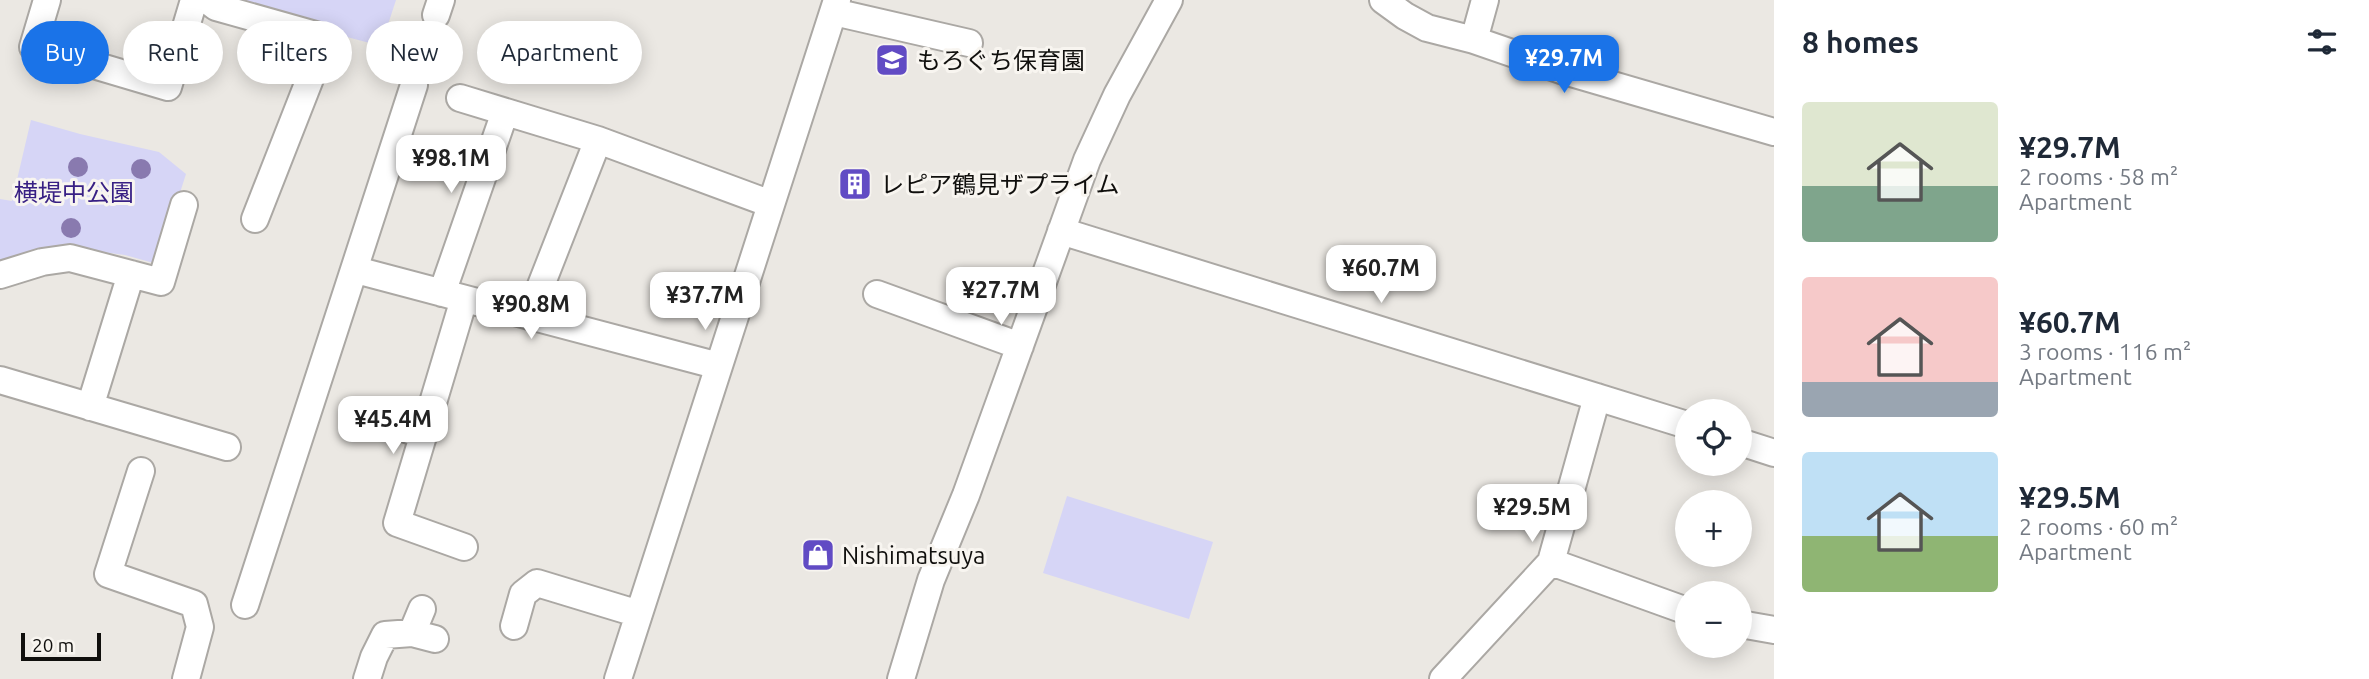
<!DOCTYPE html>
<meta charset="utf-8">
<style>
:root{--surface:#fff;--page:#f6f6f7;--text:#1f2937;--muted:#747a83;--accent:#1a73e8}
body{margin:0;font-family:Ubuntu,"Noto Sans JP",sans-serif;background:var(--page);color:var(--text);height:100vh;display:flex;flex-direction:column;font-size:26px;white-space:nowrap}
*{box-sizing:border-box;margin:0}
p{font-size:23px;color:var(--muted)}
.icon{flex:none;width:38px;height:38px;fill:none;stroke:currentColor;stroke-width:2;stroke-linecap:round;stroke-linejoin:round}
.map{position:relative;flex:1;overflow:hidden}
.panel{display:flex;flex-direction:column;background:var(--surface);width:595px}
.panel>*{flex:none}
.hud{position:absolute;left:21px;top:21px;width:665px;height:63px;display:flex;gap:14px}
.fabs{position:absolute;left:1675px;top:399px;display:grid;gap:14px}
.fabs a{display:grid;place-items:center;width:77px;height:77px;border-radius:50%;background:var(--surface);box-shadow:0 4px 18px #0003;font-size:35px}
.scale{position:absolute;left:21px;bottom:18px;width:80px;box-sizing:border-box;padding-left:7px;border:4px solid #100f0d;border-top:0;font-size:19px;line-height:24px;white-space:nowrap;color:#100f0d;-webkit-text-stroke:5px #f8f5f0;paint-order:stroke}
.price{position:absolute;translate:-50% -60px;padding:0 16px;border-radius:14px;background:#fff;color:#222;font-size:23px;line-height:46px;filter:drop-shadow(0 2px 4px #0008)}
.price::after{content:'';position:absolute;left:50%;top:42px;width:21px;height:16px;margin-left:-10px;background:inherit;clip-path:polygon(0 0,100% 0,50% 100%)}
.price.selected{background:var(--accent);color:#fff}
ul{padding:0;list-style:none}
li{display:flex;align-items:center;gap:21px;height:175px;padding:0 28px}
li span{display:grid;place-items:center;flex:none;width:196px;height:140px;border-radius:7px;color:#555}
li>.icon{margin-inline-start:auto}
span .icon{width:84px;height:84px;fill:#fffc;stroke-width:1}
li b{font-size:30px}
h2{display:flex;justify-content:space-between;align-items:center;height:84px;padding:0 28px;font-size:30px}
.chip{padding:0 24px;border-radius:32px;background:var(--surface);box-shadow:0 4px 18px #0003;font-size:24px;line-height:63px}
.chip.selected{background:var(--accent);color:#fff}
main{display:flex;flex:1;min-height:0}
.map>svg:first-child{display:block}
.green{fill:#d6d5f6}
.lines{fill:none;stroke-linecap:round;stroke-linejoin:round}
.minor-casing{stroke:#aba8a4;stroke-width:30}
.minor{stroke:#fff;stroke-width:26}
.tree{fill:#897aaf}
.labels{text-anchor:middle;dominant-baseline:central;stroke-width:6;stroke-linejoin:round;paint-order:stroke}
.poi-label{font-size:24px;fill:#100f0d;stroke:#f8f5f0;text-anchor:start}
.park-label{font-size:24px;fill:#382084;stroke:#f8f5f0}
</style>
<main>
<div class="map">
<svg width="1774" height="679" viewBox="0 0 1774 679">
<rect width="100%" height="100%" fill="#ebe8e3"/>
<path class="green" d="M218 0H396L381 46 223 4Z
M31 120 80 134 159 152 186 174 157 264 125 255 79 249 0 264V199L12 201Z
M1067 496 1213 542 1189 619 1043 573Z"/>
<g class="lines">
<defs>
<path id="minor" d="M47 0 33 47 168 87 194 0
M207 0 216 7 326 38 255 219
M1383 0 1405 16 1427 28 1474 40 1561 70 1774 132
M834 12 969 43
M436 15 441 0
M1474 40 1485 0
M460 98 598 140 771 204
M1061 231 1687 425
M356 270 719 366
M0 275 42 262 70 258 161 282 184 205
M442 293 505 112
M877 294 1020 346
M464 299 397 523 464 547
M529 316 598 140
M0 380 227 447
M90 407 131 274
M391 424 424 435
M1740 442 1774 453
M141 471 108 574 194 604 200 627 186 679
M1551 562 1687 611
M245 605 414 85
M1740 624 1774 630
M514 626 523 594 537 583 639 614
M412 633 422 609
M367 679 374 657 385 635 412 633 435 639
M618 679 837 0
M901 679 931 580 966 495 1087 160 1117 95 1169 0
M1443 679 1551 562 1597 397"/>
</defs>
<use href="#minor" class="minor-casing"/>
<use href="#minor" class="minor"/>
</g>
<g class="tree">
<circle cx="78" cy="167" r="10"/>
<circle cx="141" cy="169" r="10"/>
<circle cx="71" cy="228" r="10"/>
</g>
<defs>
<symbol id="school-square" viewBox="-11 -11 22 22"><rect x="-9" y="-9" width="18" height="18" rx="4" fill="#614bc4" stroke="#f8f5f0"/><path d="M0-5L7-2L0 1L-7-2ZM-4 1L0 2.5L4 1V4Q0 6-4 4Z" fill="#fff"/></symbol>
<symbol id="building-square" viewBox="-11 -11 22 22"><rect x="-9" y="-9" width="18" height="18" rx="4" fill="#614bc4" stroke="#f8f5f0"/><path d="M-4-6H4V6H1V3H-1V6H-4ZM-2.5-4.3h1.7v1.8h-1.7ZM.8-4.3h1.7v1.8H.8ZM-2.5-1h1.7V.8h-1.7ZM.8-1h1.7V.8H.8Z" fill="#fff"/></symbol>
<symbol id="shop-square" viewBox="-11 -11 22 22"><rect x="-9" y="-9" width="18" height="18" rx="4" fill="#614bc4" stroke="#f8f5f0"/><path d="M-5-2.5h2.3a2.7 3.5 0 0 1 5.4 0H5L5.5 6h-11ZM-1.5-2.5h3a1.5 2.3 0 0 0-3 0Z" fill="#fff"/></symbol>
</defs>
<g fill-rule="evenodd">
<use href="#school-square" x="873" y="41" width="38" height="38"/>
<use href="#building-square" x="836" y="165" width="38" height="38"/>
<use href="#shop-square" x="799" y="536" width="38" height="38"/>
</g>
<g class="labels">
<g class="poi-label">
<text x="917" y="60">もろぐち保育園</text>
<text x="880" y="184">レピア鶴見ザプライム</text>
<text x="842" y="555">Nishimatsuya</text>
</g>
<g class="park-label">
<text x="74" y="192">横堤中公園</text>
</g>
</g>
</svg>
<div class="fabs">
<a><svg class="icon" aria-label="locate" viewBox="0 0 24 24"><circle cx="12" cy="12" r="6"/><path d="M12 2v4M12 18v4M2 12h4M18 12h4"/></svg></a>
<a>+</a>
<a>−</a>
</div>
<div class="scale">20 m</div>
<b class="price selected" style="left:1564px;top:95px">¥29.7M</b>
<b class="price" style="left:451px;top:195px">¥98.1M</b>
<b class="price" style="left:1381px;top:305px">¥60.7M</b>
<b class="price" style="left:1001px;top:327px">¥27.7M</b>
<b class="price" style="left:705px;top:332px">¥37.7M</b>
<b class="price" style="left:531px;top:341px">¥90.8M</b>
<b class="price" style="left:393px;top:456px">¥45.4M</b>
<b class="price" style="left:1532px;top:544px">¥29.5M</b>
<div class="hud">
<a class="chip selected">Buy</a>
<a class="chip">Rent</a>
<a class="chip">Filters</a>
<a class="chip">New</a>
<a class="chip">Apartment</a>
</div>
</div>
<section class="panel">
<h2>8 homes<svg class="icon" aria-label="filters" viewBox="0 0 24 24"><path d="M4 7h16M4 17h16"/><circle cx="9" cy="7" r="2"/><circle cx="15" cy="17" r="2"/></svg></h2>
<ul>
<li><span style="background:linear-gradient(#dfe7d0 60%,#7fa58c 0)"><svg class="icon" aria-label="home" viewBox="0 0 24 24"><path d="M3 11l9-7 9 7M6 9v11h12V9"/></svg></span><div><b>¥29.7M</b><p>2 rooms · 58 m²</p><p>Apartment</p></div></li>
<li><span style="background:linear-gradient(#f6c9c9 75%,#9aa5b1 0)"><svg class="icon" aria-label="home" viewBox="0 0 24 24"><path d="M3 11l9-7 9 7M6 9v11h12V9"/></svg></span><div><b>¥60.7M</b><p>3 rooms · 116 m²</p><p>Apartment</p></div></li>
<li><span style="background:linear-gradient(#bfe0f5 60%,#8fb573 0)"><svg class="icon" aria-label="home" viewBox="0 0 24 24"><path d="M3 11l9-7 9 7M6 9v11h12V9"/></svg></span><div><b>¥29.5M</b><p>2 rooms · 60 m²</p><p>Apartment</p></div></li>
</ul>
</section>
</main>
